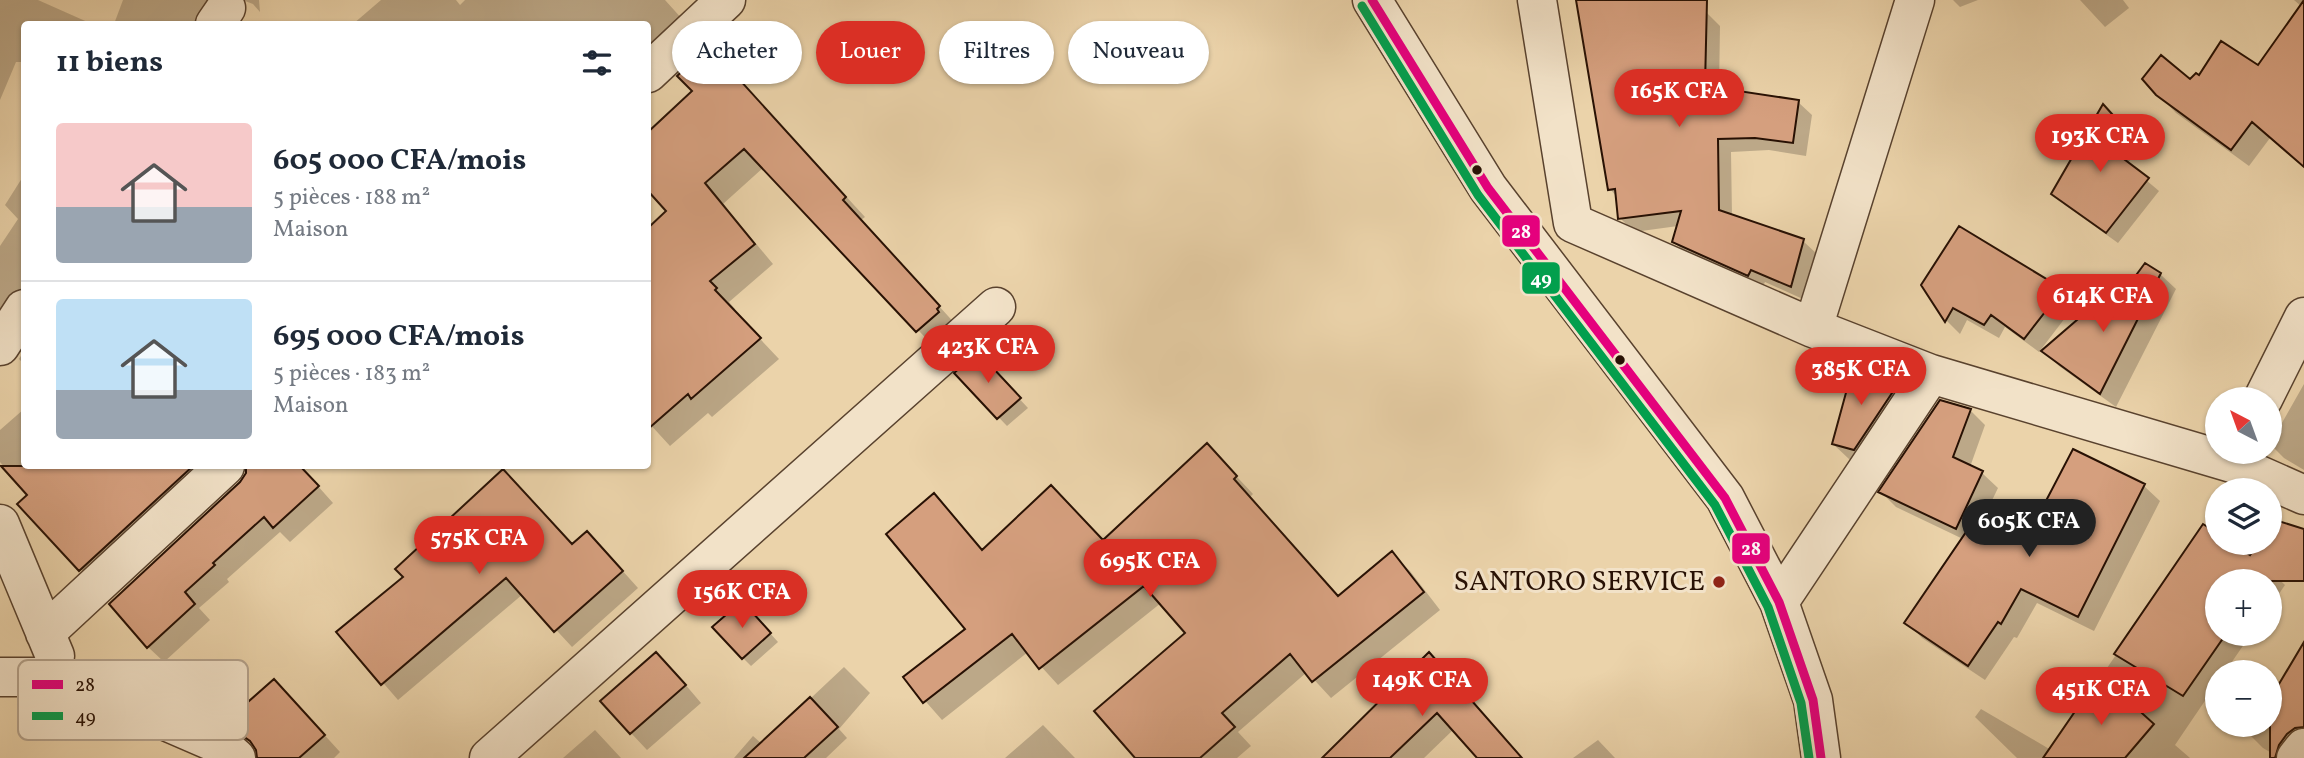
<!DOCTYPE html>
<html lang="fr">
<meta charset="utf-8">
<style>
:root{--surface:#fff;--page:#f6f6f7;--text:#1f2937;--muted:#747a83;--line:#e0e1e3;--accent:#d93025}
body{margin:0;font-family:Vollkorn,serif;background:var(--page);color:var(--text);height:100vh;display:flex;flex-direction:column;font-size:26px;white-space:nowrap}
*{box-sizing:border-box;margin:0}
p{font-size:23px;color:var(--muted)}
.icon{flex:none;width:38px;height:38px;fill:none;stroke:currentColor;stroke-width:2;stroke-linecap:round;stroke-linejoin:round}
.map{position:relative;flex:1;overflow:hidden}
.panel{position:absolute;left:21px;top:21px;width:630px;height:448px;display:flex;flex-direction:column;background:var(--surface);border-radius:7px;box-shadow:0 2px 5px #0004}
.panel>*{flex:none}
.guide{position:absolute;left:672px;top:21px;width:665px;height:63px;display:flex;gap:14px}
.needle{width:46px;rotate:319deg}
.tools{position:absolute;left:2205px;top:387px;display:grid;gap:14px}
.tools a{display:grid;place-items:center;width:77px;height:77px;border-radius:50%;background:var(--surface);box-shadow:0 2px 5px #0004;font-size:35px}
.price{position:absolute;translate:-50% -60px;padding:0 16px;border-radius:24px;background:var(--accent);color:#fff;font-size:23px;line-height:46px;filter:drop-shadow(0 2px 4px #0008)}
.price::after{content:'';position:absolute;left:50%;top:42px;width:21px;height:16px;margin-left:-10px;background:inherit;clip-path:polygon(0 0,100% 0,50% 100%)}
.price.active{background:#222;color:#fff}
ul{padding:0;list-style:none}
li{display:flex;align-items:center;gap:21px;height:175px;padding:0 35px}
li+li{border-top:2px solid var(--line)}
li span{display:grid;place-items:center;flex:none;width:196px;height:140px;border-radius:7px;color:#555}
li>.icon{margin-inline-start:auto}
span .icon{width:84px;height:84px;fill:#fffc;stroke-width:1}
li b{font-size:30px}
h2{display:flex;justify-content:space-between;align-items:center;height:84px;padding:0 35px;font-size:30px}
.tag{padding:0 24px;border-radius:32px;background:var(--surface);box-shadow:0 2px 5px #0004;font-size:24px;line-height:63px}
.tag.active{background:var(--accent);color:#fff}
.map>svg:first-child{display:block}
.shadow{fill:#0003}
.building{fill:#d59f7e;stroke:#281104;stroke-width:2}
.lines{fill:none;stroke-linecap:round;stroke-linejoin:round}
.minor-casing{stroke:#59422e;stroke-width:41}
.minor{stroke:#f2e2c8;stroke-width:38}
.bus-1-casing{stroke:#f2e2c8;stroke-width:14}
.bus-2-casing{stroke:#f2e2c8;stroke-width:14}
.bus-1{stroke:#e5007d;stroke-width:9}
.bus-2{stroke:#029f4d;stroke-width:9}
.bus-dot{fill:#281104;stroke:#f2e2c8;stroke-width:2.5}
.poi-dot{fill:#8f2418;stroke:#f2e2c8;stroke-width:2.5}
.labels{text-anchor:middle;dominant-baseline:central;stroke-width:6;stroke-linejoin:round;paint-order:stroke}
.poi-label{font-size:28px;fill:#281104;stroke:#f2e2c8;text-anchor:end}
.key{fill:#f2e2c8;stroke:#b5a38d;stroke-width:2}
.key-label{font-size:19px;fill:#281104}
.line-badge{stroke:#f2e2c8;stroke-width:2.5}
.badge-label{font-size:19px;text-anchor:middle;font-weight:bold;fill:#fff}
</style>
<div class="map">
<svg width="2304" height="758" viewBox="0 0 2304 758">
<rect width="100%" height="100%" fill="#ebd3aa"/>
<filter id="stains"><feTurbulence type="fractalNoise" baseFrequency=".00286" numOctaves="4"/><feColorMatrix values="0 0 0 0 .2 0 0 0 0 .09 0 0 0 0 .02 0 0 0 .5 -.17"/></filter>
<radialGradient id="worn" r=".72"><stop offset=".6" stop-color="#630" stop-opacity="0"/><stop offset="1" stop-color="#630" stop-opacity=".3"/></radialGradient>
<path class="shadow" d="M0 0H38L92 24H24V62H16L0 100Z
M123 0H259L260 12 253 4 245 1 233 3 214 24H114Z
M381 0H456L460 5 465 0H665L693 31 648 52V24H353Z
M1578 0H1666L1706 12 1720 26 1719 90 1798 102 1812 115 1806 156 1769 150 1731 152 1732 216 1803 241 1817 254 1805 300 1765 282 1762 288 1687 255 1674 242 1678 226 1634 232 1620 218 1617 197 1610 189Z
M1953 0H1978L1960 7Z
M2080 0H2123L2129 8 2105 27Z
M2294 0H2304V167L2270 138 2249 166 2176 113 2158 94 2199 78 2259 67 2301 6Z
M728 68 865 217 861 220 958 327 937 350 764 167 723 204 773 264 729 302 735 309 733 310 779 359 712 417 708 413 670 446 648 422V230L668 211 648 188V134L694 91Z
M2115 118 2141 147 2127 164 2159 191 2118 243 2065 205 2054 193Z
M24 175V309L0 346V246L18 219 5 205Z
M1960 228 2062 291 2075 305 2039 352 2005 327 1999 338 1967 320 1960 334 1947 321 1923 285Z
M2160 274 2176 289 2116 407 2059 366 2044 351 2107 319Z
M24 351V364L19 359Z
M978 355 1028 408 1007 426 957 374Z
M1854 369 1897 386 1912 401 1870 465 1849 459 1833 444Z
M2304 384V470L2284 458 2270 444Z
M24 409V466H202L96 585 19 504 29 495 0 462V430Z
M1970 410 1985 425 1970 467 1982 473 1998 488 1982 521 2018 545 2025 546 2144 486 2160 501 2094 631 2037 603 2017 638 2014 637 1985 680 1922 638 1907 622 1963 539 1896 507 1881 492Z
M1224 463 1253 494 1250 497 1339 597 1392 554 1410 571 1440 610 1331 698 1307 672 1238 732 1251 746 1237 758H1137L1187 634 1161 603 1058 685 1028 652 942 720 905 678 967 629 934 496 983 551 1103 542Z
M270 466H300L333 503 290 542 280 532 227 579 229 582 199 608 210 620 164 662 148 647 232 500Z
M2204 526 2217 535V542L2269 570 2285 585 2270 607V581H2217V634H2251L2225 672H2217V683L2175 745 2190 758H2017L1975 717 1981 709 2051 750Z
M572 546 603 549 638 588 572 647 523 594 398 700 339 632Z
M750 611 778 642 751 666 743 658Z
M2304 646V744L2280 758 2263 748 2250 735 2256 724H2270V702Z
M1429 655 1514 758H1479L1454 729 1424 758H1342Z
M844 667 870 693 839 729 847 738 826 758H734L753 736 762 744Z
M673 670 701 703 647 750 631 733Z
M290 697 340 752 334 758H258L259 751 254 744 243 739 227 723Z
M1043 725 1075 758H1005Z
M595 730 621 758H563Z
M1598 740 1615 758H1573Z"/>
<path class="building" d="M1576 0H1707L1705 86 1799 100 1793 143 1755 138 1718 139 1719 210 1804 239 1791 287 1751 270 1748 276 1672 242 1681 211 1618 219 1615 189 1608 190Z
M2304 0V167L2252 122 2231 150 2156 95 2142 79 2161 55 2190 79 2196 73 2199 75 2221 41 2258 65Z
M709 46 846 197 843 200 940 306 937 309 939 312 916 332 744 149 705 183 755 244 710 281 717 288 715 290 761 338 691 399 688 394 648 429V228L666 211 648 191V132L692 91 677 76Z
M2103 104 2131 135 2116 153 2149 178 2106 233 2051 194Z
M1959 226 2063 289 2024 339 1991 315 1984 325 1953 308 1945 322 1921 285Z
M2145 263 2161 273 2100 394 2041 351 2092 307 2106 316Z
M978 352 1021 398 997 419 954 373Z
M1853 367 1898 384 1854 450 1832 444Z
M1940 400 1971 409 1953 457 1983 471 1956 529 1878 492Z
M1207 443 1237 476 1234 479 1338 596 1392 551 1424 592 1312 682 1290 654 1222 713 1235 727 1200 758H1135L1094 711 1185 633 1144 586 1039 669 1012 634 923 703 903 677 965 629 886 534 934 493 982 550 1051 485 1103 540Z
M2073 449 2145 484 2078 617 2021 589 2001 624 1998 622 1968 666 1904 623 1977 516 2018 543 2019 540 2024 543Z
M1 466H193L79 571 17 504 27 495Z
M246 466H300L319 486 273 528 264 517 213 563 215 565 185 592 195 604 147 648 109 604 240 482 246 473Z
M503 469 572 544 587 531 623 571 554 632 506 578 381 685 336 632 403 577 395 569Z
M2275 520 2304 529V581H2217V634H2226L2183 696 2114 654 2203 524 2217 533V542H2231L2250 555 2259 542H2270V526Z
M742 601 771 633 742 659 712 627Z
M2304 642V727L2295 728 2287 734 2279 745 2275 758H2270V699Z
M656 652 686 685 630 734 600 701Z
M1429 652 1522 758H1477L1437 713 1390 758H1322Z
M2100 675 2154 724 2125 758H2043Z
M274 679 325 735 299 758H257L256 750 250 741 224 723Z
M810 697 838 727 804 758H744Z"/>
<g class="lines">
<defs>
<path id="minor" d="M1372 0 1488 188 1725 498 1779 602 1813 700 1821 758
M1537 0 1573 223 1813 328 1931 374 2232 463 2304 495
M215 24 226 8
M648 73 726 0
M1813 328 1915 0
M0 346 24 309
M2263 399 2304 317
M0 524 55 656
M1779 602 1931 374
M45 633 225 466
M0 677H64L221 745 236 758
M489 758 996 307
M2296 758 2304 748"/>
</defs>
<use href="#minor" class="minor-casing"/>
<use href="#minor" class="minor"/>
<defs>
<path id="bus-1" d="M1372 0 1488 188 1725 498 1779 602 1813 700 1821 758"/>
<path id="bus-2" d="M1362 6 1478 195 1715 505 1768 607 1801 703 1809 758"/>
</defs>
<use href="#bus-1" class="bus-1-casing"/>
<use href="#bus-2" class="bus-2-casing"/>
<use href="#bus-1" class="bus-1"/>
<use href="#bus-2" class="bus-2"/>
</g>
<g class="bus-dot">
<circle cx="1477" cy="170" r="6"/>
<circle cx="1620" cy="360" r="6"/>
</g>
<circle class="poi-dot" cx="1719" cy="582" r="7"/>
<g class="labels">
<g class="poi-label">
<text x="1705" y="582">SANTORO SERVICE</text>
</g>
</g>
<rect x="18" y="660" width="230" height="80" rx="10" class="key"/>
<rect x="32" y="680" width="31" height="9" fill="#e5007d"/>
<rect x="32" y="712" width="31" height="8" fill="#029f4d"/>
<g class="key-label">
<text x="75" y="691">28</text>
<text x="75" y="723">49</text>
</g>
<g class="line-badge">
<rect x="1501" y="214" width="40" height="34" rx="7" fill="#e5007d"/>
<rect x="1521" y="261" width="40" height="34" rx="7" fill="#029f4d"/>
<rect x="1731" y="532" width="40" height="33" rx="7" fill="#e5007d"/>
</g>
<g class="badge-label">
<text x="1521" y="238">28</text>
<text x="1541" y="285">49</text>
<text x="1751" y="555">28</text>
</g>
<rect width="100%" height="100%" filter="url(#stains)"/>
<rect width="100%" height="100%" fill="url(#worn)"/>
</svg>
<div class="tools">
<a><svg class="needle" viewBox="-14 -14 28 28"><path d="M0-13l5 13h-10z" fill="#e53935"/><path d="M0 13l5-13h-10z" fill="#747a83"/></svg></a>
<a><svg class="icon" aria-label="layers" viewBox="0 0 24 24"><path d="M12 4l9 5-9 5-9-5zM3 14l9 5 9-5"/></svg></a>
<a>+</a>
<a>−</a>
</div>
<b class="price" style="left:1679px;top:129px">165K CFA</b>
<b class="price" style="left:2100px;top:174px">193K CFA</b>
<b class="price" style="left:2103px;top:334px">614K CFA</b>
<b class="price" style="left:988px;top:385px">423K CFA</b>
<b class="price" style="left:1861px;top:407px">385K CFA</b>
<b class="price active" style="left:2029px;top:559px">605K CFA</b>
<b class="price" style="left:479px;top:576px">575K CFA</b>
<b class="price" style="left:1150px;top:599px">695K CFA</b>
<b class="price" style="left:742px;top:630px">156K CFA</b>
<b class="price" style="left:1422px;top:718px">149K CFA</b>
<b class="price" style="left:2101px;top:727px">451K CFA</b>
<div class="guide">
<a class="tag">Acheter</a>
<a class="tag active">Louer</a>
<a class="tag">Filtres</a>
<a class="tag">Nouveau</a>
</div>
<section class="panel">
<h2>11 biens<svg class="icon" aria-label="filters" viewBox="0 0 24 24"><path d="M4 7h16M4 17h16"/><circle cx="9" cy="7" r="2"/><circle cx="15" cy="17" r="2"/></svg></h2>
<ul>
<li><span style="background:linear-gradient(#f6c9c9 60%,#9aa5b1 0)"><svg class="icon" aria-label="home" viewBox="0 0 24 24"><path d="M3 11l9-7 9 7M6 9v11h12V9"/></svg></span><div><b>605 000 CFA/mois</b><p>5 pièces · 188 m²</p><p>Maison</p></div></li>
<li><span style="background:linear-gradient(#bfe0f5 65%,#9aa5b1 0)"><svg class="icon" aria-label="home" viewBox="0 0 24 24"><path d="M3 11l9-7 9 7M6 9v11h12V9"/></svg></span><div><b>695 000 CFA/mois</b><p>5 pièces · 183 m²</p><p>Maison</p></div></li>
</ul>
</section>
</div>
